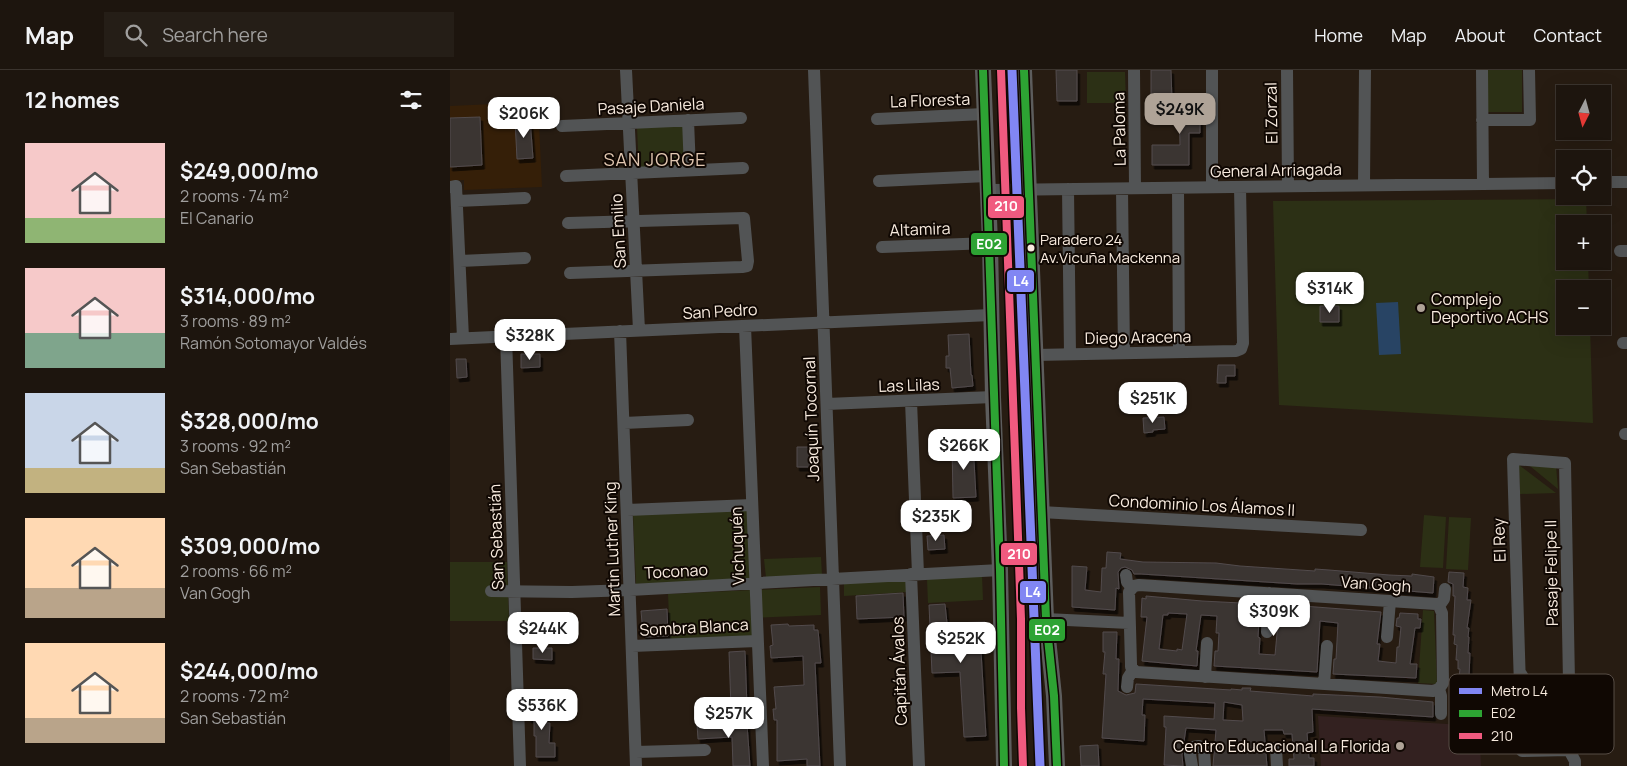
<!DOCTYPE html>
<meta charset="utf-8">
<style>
:root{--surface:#1d150e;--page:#251e17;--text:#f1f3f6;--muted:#a09f9e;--line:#3b342e;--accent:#afa397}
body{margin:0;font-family:Manrope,sans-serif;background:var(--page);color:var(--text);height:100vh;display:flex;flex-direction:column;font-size:19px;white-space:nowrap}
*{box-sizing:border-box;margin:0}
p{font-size:16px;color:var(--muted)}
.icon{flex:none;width:28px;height:28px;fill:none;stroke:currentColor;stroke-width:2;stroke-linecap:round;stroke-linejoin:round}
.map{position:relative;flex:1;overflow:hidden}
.side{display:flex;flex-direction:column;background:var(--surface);width:450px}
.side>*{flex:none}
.needle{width:32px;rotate:186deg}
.buttons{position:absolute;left:1106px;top:15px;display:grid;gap:10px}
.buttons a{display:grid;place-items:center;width:55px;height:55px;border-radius:0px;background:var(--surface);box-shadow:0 5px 20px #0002,0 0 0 1px var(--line);font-size:25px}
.price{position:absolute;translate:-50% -42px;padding:0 11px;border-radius:10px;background:#fff;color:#222;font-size:16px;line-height:32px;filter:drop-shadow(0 1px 2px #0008)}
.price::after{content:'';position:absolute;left:50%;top:30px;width:15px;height:11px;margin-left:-8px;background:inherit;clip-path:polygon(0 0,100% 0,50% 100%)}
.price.active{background:var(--accent);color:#111}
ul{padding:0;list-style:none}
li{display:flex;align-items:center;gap:15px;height:125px;padding:0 25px}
li span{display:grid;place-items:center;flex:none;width:140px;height:100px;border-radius:0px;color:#555}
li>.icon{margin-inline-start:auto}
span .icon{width:60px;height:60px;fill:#fffc;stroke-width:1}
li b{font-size:21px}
h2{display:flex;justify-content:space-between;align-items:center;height:60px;padding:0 25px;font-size:21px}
header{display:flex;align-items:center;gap:30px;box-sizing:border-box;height:70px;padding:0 25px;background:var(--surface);border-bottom:1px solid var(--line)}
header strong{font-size:24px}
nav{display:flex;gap:28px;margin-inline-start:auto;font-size:18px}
.search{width:350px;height:45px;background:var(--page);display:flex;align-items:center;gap:12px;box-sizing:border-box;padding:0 18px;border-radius:0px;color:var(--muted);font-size:19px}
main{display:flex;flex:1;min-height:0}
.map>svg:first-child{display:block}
.built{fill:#351f08}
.education{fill:#332120}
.green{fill:#2c3015}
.water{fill:#284464}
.building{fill:#3a3433;stroke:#524b4c;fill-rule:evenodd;filter:url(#shadow)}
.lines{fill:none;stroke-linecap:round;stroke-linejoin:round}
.minor{stroke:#525455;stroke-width:12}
.major{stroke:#5d5d5d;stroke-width:16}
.bus-1-casing{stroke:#100803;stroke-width:11}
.bus-2-casing{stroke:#100803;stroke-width:11}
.bus-1{stroke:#2da333;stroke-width:8}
.bus-2{stroke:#f05a7f;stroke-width:8}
.metro-1-casing{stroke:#100803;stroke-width:12}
.metro-1{stroke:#8186f3;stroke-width:9}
.bus-dot{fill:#f8ebdf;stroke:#100803;stroke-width:2}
.poi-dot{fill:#afa397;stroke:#100803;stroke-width:2}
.labels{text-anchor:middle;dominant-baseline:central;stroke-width:4;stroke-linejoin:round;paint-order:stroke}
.bus-label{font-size:15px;fill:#f8ebdf;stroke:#100803;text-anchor:start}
.street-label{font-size:16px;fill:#f8ebdf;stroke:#100803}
.poi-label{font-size:16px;fill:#f8ebdf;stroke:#100803;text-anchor:start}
.neighbourhood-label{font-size:18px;letter-spacing:1px;fill:#e2c8b2;stroke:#100803}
.key{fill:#100803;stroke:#564c45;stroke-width:1}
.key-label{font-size:14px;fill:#f8ebdf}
.line-badge{stroke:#100803;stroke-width:2}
.badge-label{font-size:14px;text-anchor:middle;font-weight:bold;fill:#fff}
</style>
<header>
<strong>Map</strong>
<div class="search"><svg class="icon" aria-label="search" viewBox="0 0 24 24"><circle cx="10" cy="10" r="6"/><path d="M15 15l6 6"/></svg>Search here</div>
<nav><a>Home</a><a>Map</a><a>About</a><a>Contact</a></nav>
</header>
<main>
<section class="side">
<h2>12 homes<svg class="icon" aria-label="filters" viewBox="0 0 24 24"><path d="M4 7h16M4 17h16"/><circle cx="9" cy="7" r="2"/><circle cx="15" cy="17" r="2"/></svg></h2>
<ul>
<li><span style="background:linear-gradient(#f6c9c9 75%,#8fb573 0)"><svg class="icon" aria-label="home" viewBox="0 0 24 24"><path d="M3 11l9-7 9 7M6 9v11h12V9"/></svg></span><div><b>$249,000/mo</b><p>2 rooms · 74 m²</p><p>El Canario</p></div></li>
<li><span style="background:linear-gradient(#f6c9c9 65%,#7fa58c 0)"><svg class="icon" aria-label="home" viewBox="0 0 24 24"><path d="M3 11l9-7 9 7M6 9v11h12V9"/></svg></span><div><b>$314,000/mo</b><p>3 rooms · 89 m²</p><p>Ramón Sotomayor Valdés</p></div></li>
<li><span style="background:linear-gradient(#c9d6e8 75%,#c2b280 0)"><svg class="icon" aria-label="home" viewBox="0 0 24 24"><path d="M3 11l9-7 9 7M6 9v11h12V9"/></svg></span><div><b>$328,000/mo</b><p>3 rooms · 92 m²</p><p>San Sebastián</p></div></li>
<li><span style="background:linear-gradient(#ffd9b3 70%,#b9a48a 0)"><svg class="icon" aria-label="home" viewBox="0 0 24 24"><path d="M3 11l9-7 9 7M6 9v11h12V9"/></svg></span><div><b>$309,000/mo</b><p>2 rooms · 66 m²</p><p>Van Gogh</p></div></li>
<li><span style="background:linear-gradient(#ffd9b3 75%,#b9a48a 0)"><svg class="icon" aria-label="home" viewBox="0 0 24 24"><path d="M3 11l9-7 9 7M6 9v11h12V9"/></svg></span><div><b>$244,000/mo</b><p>2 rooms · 72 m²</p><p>San Sebastián</p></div></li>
</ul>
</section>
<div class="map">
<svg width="1177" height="696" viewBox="0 0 1177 696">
<defs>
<filter id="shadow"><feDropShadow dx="2.5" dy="4" stdDeviation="0" flood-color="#0009"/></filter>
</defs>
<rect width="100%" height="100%" fill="#271c12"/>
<path class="built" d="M88 32 92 117 14 120V110L0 111V36Z"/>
<path class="education" d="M868 646 1029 656 1031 696H871Z"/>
<path class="green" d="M1037 0H1072V42H1038Z
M637 2H675L676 33H637Z
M234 55 236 99 189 101 187 57Z
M1136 129 1137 154H1115V191H1138L1139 219H1115V256H1140L1143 353 829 335 823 131Z
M1075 392 1106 396 1108 419Z
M1069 395 1106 423 1070 424Z
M297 438 300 509 186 514 183 443Z
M974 445 996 447 993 498 970 497Z
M999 447 1021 448 1018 500 996 499Z
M371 487 372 505 316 508 314 489Z
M0 492H57L59 551H0Z
M532 506 533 530 478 533 477 509Z
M457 509 458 522 394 526V513Z
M370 517 371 545 302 548V567L220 571 218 524Z
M973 540 984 541 987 614 968 613Z"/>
<path class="water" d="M948 232 951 284 929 285 926 233Z"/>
<path class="building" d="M606 0H627V31H607Z
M701 0H721L722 32H701Z
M729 27H750V63H739V95H702V75H730Z
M30 47 32 95 0 97V48Z
M80 49 83 88 67 89 65 50Z
M870 236H889V252H870Z
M519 264 521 305H522L523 316 502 318 500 298H496V286H499L498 265Z
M71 284H90V297L71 298Z
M6 289H16L17 307 7 308Z
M768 295H785V306H776V313H767Z
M714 347 715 359 703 360V362L694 363 693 348Z
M523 373 526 427 503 428 502 374Z
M347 377H359L360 397H347Z
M494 465 495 479 478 480 477 466Z
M657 482 671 483 670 489 693 492 766 493 790 496 865 501V499L879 500 939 505 962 506V504L984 507 983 523 872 514H847L691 504H684L682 500 675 497 671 498 668 502 669 519 666 518 665 540 622 537V496L637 497 635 520 651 522 652 498H656Z
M999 502 1014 503 1013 517 1018 518 1017 530H1021L1017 558H1019L1018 567H1019L1018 583H1020L1019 607H1021V634L1020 642H1017L1016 651 1004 650 1007 617H1008L1010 599H1008V590H1006L1007 575 1004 574 1005 565H1003L1005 526H1003V514L998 512Z
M453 523 454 547 407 549 406 526Z
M696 526 752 531 810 534 808 567 810 568 809 584 825 585 828 553H826L827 534 931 542 927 574H930L928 591 946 593 947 577H949L951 557 946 556 947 548H949L950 543 968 544V549H971L970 558H965L960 594H967L966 608 883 604 884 589H886L888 553 870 551 867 602 764 596 765 581H768L769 563H766L767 546 751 545 746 581H748L747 596 692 591 697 547H691L692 528 696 529ZM718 543 737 544 732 580 727 579V581L709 579 713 545H718Z
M495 534 497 553 535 552V564H530L536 666 514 667 510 602 482 603 479 535Z
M217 539 218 566 195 567 193 564 191 541Z
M338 554 339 556 364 555V560H368L371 593H365L370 696H357V689L327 691V650H324L323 639H326L324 617 354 615 353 586 321 588 320 576 323 575 321 555Z
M653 562H667L666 589H669L668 621 676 625 685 623 686 614 781 620V619L792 620V618H801L800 621 863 626V624L930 627 983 632V647L862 639 863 662 857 663 859 688H864V696H839V689H844L842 664H834L833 660H814L817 696H763L766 660 736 658 732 685 733 696 714 695 716 657H714V646L764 649 765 633 693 629 692 645H695L694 671 652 668 656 604H653L655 582H653ZM774 632 792 635 793 651 773 650Z
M83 578H102V590L83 589Z
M295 581 297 637 281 638 279 582Z
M79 634H96V653H100L99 673H105V687H86V666H84V649H79Z
M270 653V655L297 654 300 696H283L282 667 248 669 247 654Z
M648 675 649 696H631L630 676Z"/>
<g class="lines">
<path class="minor" d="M176 0 189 260
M364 0 390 696
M684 0 685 118
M762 0V117
M837 0 838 116
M1032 0 1033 114
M427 49 534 44
M238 50 240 100
M1032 50H1080L1079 0
M112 56 291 48
M116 106 293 98
M429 111 537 106
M1152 112H1177
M914 115 915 0
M0 117 6 116 13 268
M728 118 729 282
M618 119 620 284
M672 119 674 283
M538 120 1115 113
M7 131 75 128
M118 153 294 148 298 191 297 196 292 197 120 203
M432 177 540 173
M1170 181H1177
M10 191 75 188
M295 256 313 696
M170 261 186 696
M56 266 70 696
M0 269 541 245
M1173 273H1177
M585 285 786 281 791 279 793 273 790 117
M461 331 468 504
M377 334 543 327
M174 353 238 350
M1175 364H1177
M177 440 302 435
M591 442 911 460
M461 504 469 696
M676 505 677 512 682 518
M41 521 122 522 180 520 550 500
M989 536 994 529 995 519
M596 549 679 553
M817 562 819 523
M937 567 940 531
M182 576 307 571
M1071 604 1119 680 1125 691V696
M755 607 757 573
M874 614 877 576
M677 617 678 608 683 600
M989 619 983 621 686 602 681 597V594L679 522 684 516 689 515 986 534 989 536 992 543 993 613 989 619 991 626V644
M1097 644 1119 612 1115 393 1063 389 1072 681 1119 680
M826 678 827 696
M186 682 255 680
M742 696 740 684 743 677 749 676 754 680 755 696"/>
<path class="major" d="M533 0 540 173 543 327 550 500 554 696
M574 0 596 549 604 626 607 696"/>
<defs>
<path id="bus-1" d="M533 0 550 500 554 696
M574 0 596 549 604 626 607 696"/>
<path id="bus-2" d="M551 0 571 549V638L573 696"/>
</defs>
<use href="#bus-1" class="bus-1-casing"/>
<use href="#bus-2" class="bus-2-casing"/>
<use href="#bus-1" class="bus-1"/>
<use href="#bus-2" class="bus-2"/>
<defs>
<path id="metro-1" d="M562 0 590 696"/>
</defs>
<use href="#metro-1" class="metro-1-casing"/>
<use href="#metro-1" class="metro-1"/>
</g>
<circle class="bus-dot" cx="581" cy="178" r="4.5"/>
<g class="poi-dot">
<circle cx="971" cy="238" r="5"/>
<circle cx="950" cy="676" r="5"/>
</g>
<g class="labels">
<g class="bus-label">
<text x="590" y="169">Paradero 24<tspan x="590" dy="18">Av.Vicuña Mackenna</tspan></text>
</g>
<g class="street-label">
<text transform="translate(480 30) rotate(-2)">La Floresta</text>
<text transform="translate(201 36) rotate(-3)">Pasaje Daniela</text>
<text transform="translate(821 43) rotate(-91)">El Zorzal</text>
<text transform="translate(669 59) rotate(-91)">La Paloma</text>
<text transform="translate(826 100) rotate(-1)">General Arriagada</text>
<text transform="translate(470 159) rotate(-2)">Altamira</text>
<text transform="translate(168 161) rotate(-93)">San Emilio</text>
<text transform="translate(270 241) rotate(-3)">San Pedro</text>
<text transform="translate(688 267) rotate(-1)">Diego Aracena</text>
<text transform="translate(459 315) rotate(-2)">Las Lilas</text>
<text transform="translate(361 349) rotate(-92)">Joaquín Tocornal</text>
<text transform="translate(752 435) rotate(3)">Condominio Los Álamos II</text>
<text transform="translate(46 467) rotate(-92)">San Sebastián</text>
<text transform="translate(1049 470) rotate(-92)">El Rey</text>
<text transform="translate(287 476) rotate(-92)">Vichuquén</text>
<text transform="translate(162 479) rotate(-92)">Martin Luther King</text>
<text transform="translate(226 501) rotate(-3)">Toconao</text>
<text transform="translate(1101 503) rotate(-91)">Pasaje Felipe II</text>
<text transform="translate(926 514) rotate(4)">Van Gogh</text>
<text transform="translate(244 557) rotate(-3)">Sombra Blanca</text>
<text transform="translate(449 601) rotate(-92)">Capitán Ávalos</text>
</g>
<g class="poi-label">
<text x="981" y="229">Complejo<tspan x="981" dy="18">Deportivo ACHS</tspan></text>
<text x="940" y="676" text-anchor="end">Centro Educacional La Florida</text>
</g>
<g class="neighbourhood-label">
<text x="205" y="89">SAN JORGE</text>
</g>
</g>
<rect x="999" y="604" width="165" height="80" rx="8" class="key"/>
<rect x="1009" y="618" width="23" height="6" fill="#8186f3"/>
<rect x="1009" y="640" width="23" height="7" fill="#2da333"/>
<rect x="1009" y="663" width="23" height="6" fill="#f05a7f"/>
<g class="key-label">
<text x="1041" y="626">Metro L4</text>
<text x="1041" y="648">E02</text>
<text x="1041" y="671">210</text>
</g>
<g class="line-badge">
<rect x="537" y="125" width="38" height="24" rx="5" fill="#f05a7f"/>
<rect x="520" y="162" width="38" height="24" rx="5" fill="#2da333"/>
<rect x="556" y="199" width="29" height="24" rx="5" fill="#8186f3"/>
<rect x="550" y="472" width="38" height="24" rx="5" fill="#f05a7f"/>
<rect x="569" y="510" width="28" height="24" rx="5" fill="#8186f3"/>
<rect x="578" y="548" width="38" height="24" rx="5" fill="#2da333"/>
</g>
<g class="badge-label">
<text x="556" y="141">210</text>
<text x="539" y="179">E02</text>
<text x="571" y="216">L4</text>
<text x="569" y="489">210</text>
<text x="583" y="527">L4</text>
<text x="597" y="565">E02</text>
</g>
</svg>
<div class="buttons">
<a><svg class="needle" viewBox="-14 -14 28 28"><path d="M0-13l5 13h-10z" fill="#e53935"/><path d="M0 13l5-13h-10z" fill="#a09f9e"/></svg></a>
<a><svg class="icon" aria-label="locate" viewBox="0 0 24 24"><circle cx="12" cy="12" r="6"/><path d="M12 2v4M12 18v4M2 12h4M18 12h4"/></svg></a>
<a>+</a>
<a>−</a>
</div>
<b class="price active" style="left:730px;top:65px">$249K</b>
<b class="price" style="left:74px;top:69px">$206K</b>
<b class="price" style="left:880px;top:244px">$314K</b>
<b class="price" style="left:80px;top:291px">$328K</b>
<b class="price" style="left:703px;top:354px">$251K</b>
<b class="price" style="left:514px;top:401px">$266K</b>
<b class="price" style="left:486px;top:472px">$235K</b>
<b class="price" style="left:824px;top:567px">$309K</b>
<b class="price" style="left:93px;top:584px">$244K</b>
<b class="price" style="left:511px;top:594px">$252K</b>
<b class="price" style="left:92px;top:661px">$536K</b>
<b class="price" style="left:279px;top:669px">$257K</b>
</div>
</main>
